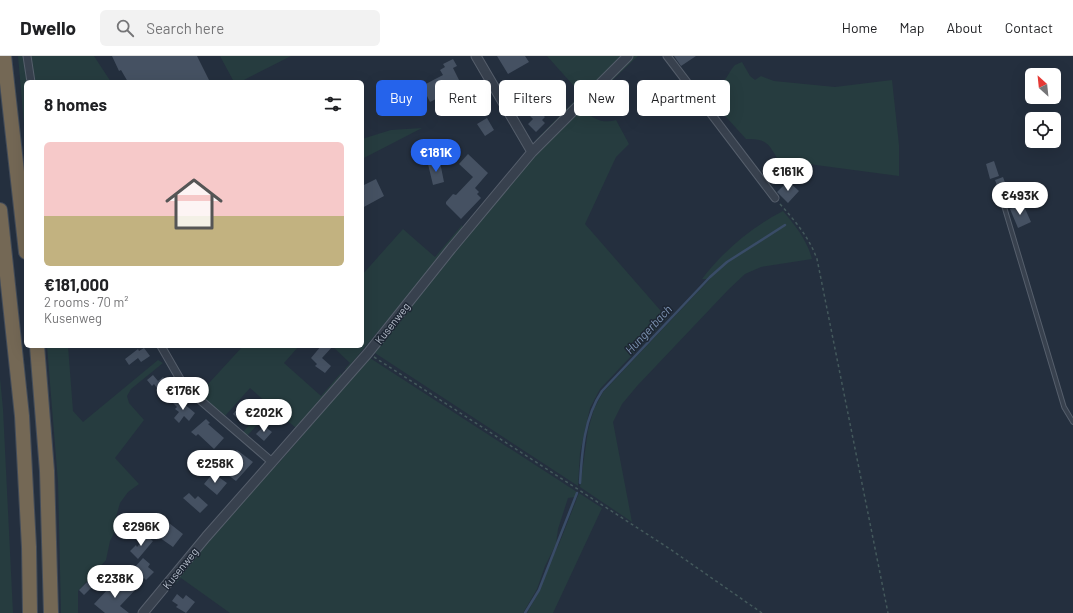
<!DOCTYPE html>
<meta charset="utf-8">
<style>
:root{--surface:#fff;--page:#f2f2f2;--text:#202124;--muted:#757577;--line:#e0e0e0;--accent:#2563eb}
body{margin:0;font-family:Barlow,sans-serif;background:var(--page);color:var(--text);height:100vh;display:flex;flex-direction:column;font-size:15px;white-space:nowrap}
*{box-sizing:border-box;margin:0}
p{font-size:13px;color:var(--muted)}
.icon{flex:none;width:22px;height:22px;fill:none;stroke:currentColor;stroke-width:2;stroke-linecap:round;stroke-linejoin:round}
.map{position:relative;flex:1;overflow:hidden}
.drawer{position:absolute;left:24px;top:24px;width:340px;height:268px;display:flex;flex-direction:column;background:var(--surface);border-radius:6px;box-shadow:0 4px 16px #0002}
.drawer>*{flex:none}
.top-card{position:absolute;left:376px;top:24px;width:380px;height:36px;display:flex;gap:8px}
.needle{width:26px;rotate:333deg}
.fabs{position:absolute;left:1025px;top:12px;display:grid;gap:8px}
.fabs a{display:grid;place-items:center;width:36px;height:36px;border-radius:6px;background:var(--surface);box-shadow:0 4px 16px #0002;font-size:20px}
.price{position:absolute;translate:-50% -34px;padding:0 9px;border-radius:14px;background:#fff;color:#222;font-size:13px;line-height:26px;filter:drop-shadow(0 1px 2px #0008)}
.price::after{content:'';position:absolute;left:50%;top:24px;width:12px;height:9px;margin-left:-6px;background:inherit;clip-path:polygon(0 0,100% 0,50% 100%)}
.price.selected{background:var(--accent);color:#fff}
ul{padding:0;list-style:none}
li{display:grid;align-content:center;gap:8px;height:212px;padding:0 20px}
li+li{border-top:1px solid var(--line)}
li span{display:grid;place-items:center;height:124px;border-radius:6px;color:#555}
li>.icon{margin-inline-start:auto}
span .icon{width:72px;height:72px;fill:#fffc;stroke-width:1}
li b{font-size:17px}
h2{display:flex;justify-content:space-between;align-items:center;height:48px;padding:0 20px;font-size:17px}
.tag{padding:0 14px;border-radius:6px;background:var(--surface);box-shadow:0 4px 16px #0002;font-size:14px;line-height:36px}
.tag.selected{background:var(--accent);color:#fff}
header{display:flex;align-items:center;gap:24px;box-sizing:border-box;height:56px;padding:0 20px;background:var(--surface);border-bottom:1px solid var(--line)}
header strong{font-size:19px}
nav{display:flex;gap:22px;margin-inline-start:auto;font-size:14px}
.search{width:280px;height:36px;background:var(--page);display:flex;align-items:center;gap:10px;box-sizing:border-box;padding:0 14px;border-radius:6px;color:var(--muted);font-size:15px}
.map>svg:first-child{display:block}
.green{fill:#263c3f}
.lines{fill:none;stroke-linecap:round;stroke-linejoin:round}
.stream{stroke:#394c67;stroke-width:2.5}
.building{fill:#455162}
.service-casing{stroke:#565f6c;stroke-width:5.5}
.minor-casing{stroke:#565f6c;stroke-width:9}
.tertiary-casing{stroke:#565f6c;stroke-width:11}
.motorway-casing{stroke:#434c59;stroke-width:16}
.path{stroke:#44595c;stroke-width:1.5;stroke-dasharray:3 3;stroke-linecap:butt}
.service{stroke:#38414e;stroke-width:3.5}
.minor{stroke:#38414e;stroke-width:7}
.tertiary{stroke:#38414e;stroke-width:9}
.motorway{stroke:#746855;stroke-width:14}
.labels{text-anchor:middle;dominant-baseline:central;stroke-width:3;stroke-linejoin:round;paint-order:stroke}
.street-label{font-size:11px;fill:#b4bcc9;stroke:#1d2633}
.water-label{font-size:12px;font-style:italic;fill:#7c92b1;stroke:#1d2633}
</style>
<header>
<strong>Dwello</strong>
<div class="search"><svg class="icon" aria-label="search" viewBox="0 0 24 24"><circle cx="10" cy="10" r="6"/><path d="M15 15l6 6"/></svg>Search here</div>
<nav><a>Home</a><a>Map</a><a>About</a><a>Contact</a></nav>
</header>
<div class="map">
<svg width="1073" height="557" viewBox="0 0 1073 557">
<rect width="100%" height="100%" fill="#242f3e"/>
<path class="green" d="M18 0H24L27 26H26V92Z
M30 0H94L111 26H34Z
M220 0H291L240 26H234Z
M547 0H624L540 84H536L581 38Z
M633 0H638L583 52C591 63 603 68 616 64L629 88 616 101 585 168 667 262 600 333 590 352 585 374 580 397 578 430 375 297V293L436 216 542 90Z
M742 6 750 20 755 24 761 20 774 25 835 31 892 24 899 89V120L778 104C769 88 766 82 746 83L699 31 706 26 715 30C729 24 726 19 735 9Z
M422 72 362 103V83L391 74Z
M783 155C795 169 807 184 812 203L761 211 745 218 728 234 637 330 622 348 613 366 632 466 580 431 588 374 594 353 603 336 710 223H702C723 195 752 171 783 155Z
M462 169 463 173 346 314 345 313 350 307 332 290H362V219L403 173 435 201Z
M47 290H68L73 355 83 366 158 304 163 307 131 333 127 340 129 347 144 364 115 402 139 428 128 436 120 447 116 461 117 471 110 485 106 504 78 535V557H61L58 426Z
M243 290H299L284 307 321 340 341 317 342 322 296 372 272 352 247 380 243 376 268 348 250 332 225 360 199 338Z
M370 302 577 436 575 441 568 442 558 473 556 488 545 510 537 533 523 557H230L181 522 173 530 171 528 210 481 274 409 276 410 303 379 301 377 366 304Z
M0 322 3 353 13 557H0Z
M579 437 602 452 553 557H527L540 534 548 510 559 488Z"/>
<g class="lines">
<path class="stream" d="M580 427C582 395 584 362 602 335L710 221 727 206 785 169
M525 557 539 534 577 437"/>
</g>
<path class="building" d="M112 0H197L210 26H128L121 14 119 15Z
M497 0H525L529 6 508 18Z
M674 0H696L681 10Z
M453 3 457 10 453 12 462 30 430 46 422 30 443 19 440 14 445 11 443 8Z
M525 31 531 41 520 47 516 39 520 37 518 34Z
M536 52 545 61 542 64 545 67 536 76 528 68 533 63 529 59Z
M487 62 494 74 485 80 477 68Z
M453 88 457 96 442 105 437 98Z
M468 98 488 117 475 132 479 136 477 138 481 142 461 163 446 148V146L453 138 456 139 473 121 459 108Z
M994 105 999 120 990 123 986 108Z
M440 106 444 126 433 129 428 108Z
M1003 121 1007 132 999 135 995 124Z
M376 123 384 140 362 152V130Z
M788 125 799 135 788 147 777 136Z
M1023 148 1031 166 1018 172 1010 153Z
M321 290H333L322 302 331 310 325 317 315 310 317 308 311 302Z
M144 292 150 300 141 306 138 302 129 309 125 303 138 293 139 295Z
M153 319 158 325 163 321 171 330 161 338 154 328 152 330 147 324Z
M177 342 195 357 189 365 184 360 179 367 174 362 179 356 175 353 177 351 173 347Z
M240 350 252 361 245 369 233 358Z
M206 363 210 367 208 368 224 382 214 393 198 378 196 380 191 376Z
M264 370 272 376 264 385 256 378Z
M237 394 253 406 236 425 228 419 239 405 232 399Z
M213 417 227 427 217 439 204 428Z
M189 437 195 443 198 440 208 449 200 457 183 442Z
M164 463 183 478 173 491 153 477Z
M146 480 153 485 138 503 130 495 136 489 137 491Z
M143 502 150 508 148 511 154 516 146 524 134 512Z
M125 523 136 533 120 550 129 557H105L94 548 109 532 113 536Z
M89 524 94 529 84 539 79 534Z
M177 538 183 543 186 539 195 546 186 557 176 551 178 549 172 545Z"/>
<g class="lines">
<defs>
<path id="service" d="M1001 140 1064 351 1073 366"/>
<path id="minor" d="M27 0 31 26
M667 0 775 142
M161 290 184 330 272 406"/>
<path id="tertiary" d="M476 0 532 96
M143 557 206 481 368 297 451 193 532 96 628 0"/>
<path id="motorway" d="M4 0 26 196
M0 154 22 360 29 491 30 557
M37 290 47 415 51 557"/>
</defs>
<use href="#service" class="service-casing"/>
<use href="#minor" class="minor-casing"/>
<use href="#tertiary" class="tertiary-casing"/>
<use href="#motorway" class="motorway-casing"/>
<path class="path" d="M780 148C795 165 809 181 817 203L888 557
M374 301 670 493 762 557"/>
<use href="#service" class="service"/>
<use href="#minor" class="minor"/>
<use href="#tertiary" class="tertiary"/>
<use href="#motorway" class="motorway"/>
</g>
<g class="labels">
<g class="street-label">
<text transform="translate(392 267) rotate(-52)">Kusenweg</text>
<text transform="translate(180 512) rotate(-51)">Kusenweg</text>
</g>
<g class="water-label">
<text transform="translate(648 273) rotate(-47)">Hungerbach</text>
</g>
</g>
</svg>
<div class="fabs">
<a><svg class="needle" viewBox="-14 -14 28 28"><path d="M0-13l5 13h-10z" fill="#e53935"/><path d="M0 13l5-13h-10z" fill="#757577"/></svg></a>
<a><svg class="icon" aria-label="locate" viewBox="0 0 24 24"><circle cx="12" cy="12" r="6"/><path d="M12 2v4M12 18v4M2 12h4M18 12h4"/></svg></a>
</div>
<b class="price selected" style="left:436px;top:117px">€181K</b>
<b class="price" style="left:788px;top:136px">€161K</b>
<b class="price" style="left:1020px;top:160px">€493K</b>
<b class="price" style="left:183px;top:355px">€176K</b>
<b class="price" style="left:264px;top:377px">€202K</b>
<b class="price" style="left:215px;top:428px">€258K</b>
<b class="price" style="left:141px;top:491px">€296K</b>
<b class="price" style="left:115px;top:543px">€238K</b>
<div class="top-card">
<a class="tag selected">Buy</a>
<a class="tag">Rent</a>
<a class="tag">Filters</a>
<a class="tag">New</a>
<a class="tag">Apartment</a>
</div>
<section class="drawer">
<h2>8 homes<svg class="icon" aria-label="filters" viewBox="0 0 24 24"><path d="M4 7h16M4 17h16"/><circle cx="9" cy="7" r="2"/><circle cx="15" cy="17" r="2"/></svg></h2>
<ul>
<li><span style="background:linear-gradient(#f6c9c9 60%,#c2b280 0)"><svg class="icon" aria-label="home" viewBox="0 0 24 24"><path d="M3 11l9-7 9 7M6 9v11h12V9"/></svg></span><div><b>€181,000</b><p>2 rooms · 70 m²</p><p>Kusenweg</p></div></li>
</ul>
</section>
</div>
